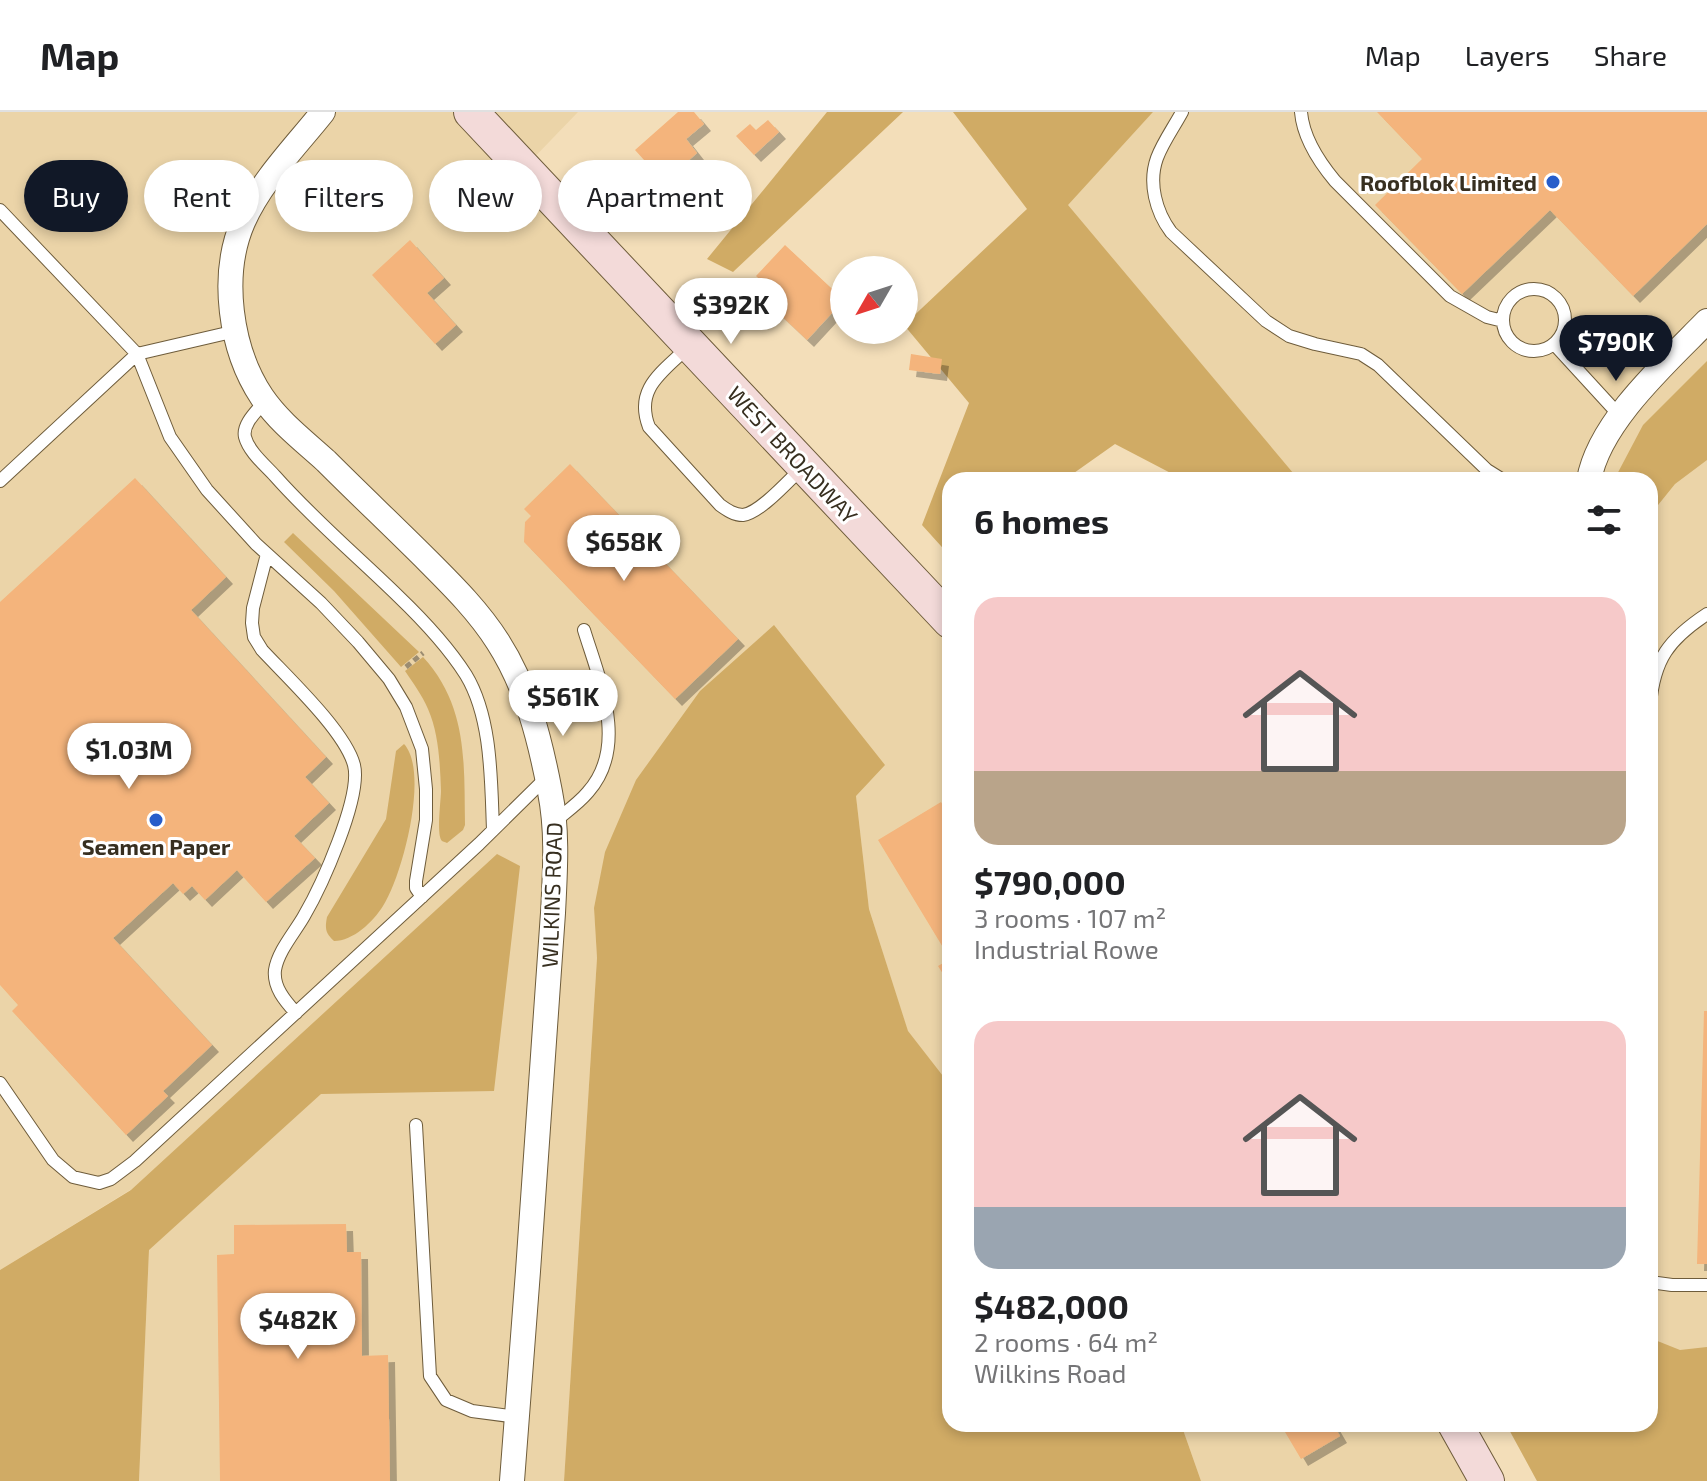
<!DOCTYPE html>
<meta charset="utf-8">
<style>
:root{--surface:#fff;--page:#f6f6f6;--text:#202124;--muted:#757577;--line:#e0e0e0;--accent:#111827}
body{margin:0;font-family:"Exo 2",sans-serif;background:var(--page);color:var(--text);height:100vh;display:flex;flex-direction:column;font-size:30px;white-space:nowrap}
*{box-sizing:border-box;margin:0}
p{font-size:26px;color:var(--muted)}
.icon{flex:none;width:44px;height:44px;fill:none;stroke:currentColor;stroke-width:2;stroke-linecap:round;stroke-linejoin:round}
.map{position:relative;flex:1;overflow:hidden}
.panel{position:absolute;left:942px;top:360px;width:716px;height:960px;display:flex;flex-direction:column;background:var(--surface);border-radius:24px;box-shadow:0 4px 12px #0003}
.panel>*{flex:none}
.banner{position:absolute;left:24px;top:48px;width:760px;height:72px;display:flex;gap:16px}
.needle{width:52px;rotate:231deg}
.controls{position:absolute;left:830px;top:144px;display:grid;gap:16px}
.controls a{display:grid;place-items:center;width:88px;height:88px;border-radius:50%;background:var(--surface);box-shadow:0 4px 12px #0003;font-size:40px}
.price{position:absolute;translate:-50% -68px;padding:0 18px;border-radius:28px;background:#fff;color:#222;font-size:26px;line-height:52px;filter:drop-shadow(0 2px 4px #0008)}
.price::after{content:'';position:absolute;left:50%;top:48px;width:24px;height:18px;margin-left:-12px;background:inherit;clip-path:polygon(0 0,100% 0,50% 100%)}
.price.selected{background:var(--accent);color:#fff}
ul{padding:0;list-style:none}
li{display:grid;align-content:center;gap:16px;height:424px;padding:0 32px}
li span{display:grid;place-items:center;height:248px;border-radius:24px;color:#555}
li>.icon{margin-inline-start:auto}
span .icon{width:144px;height:144px;fill:#fffc;stroke-width:1}
li b{font-size:34px}
h2{display:flex;justify-content:space-between;align-items:center;height:96px;padding:0 32px;font-size:34px}
.pill{padding:0 28px;border-radius:36px;background:var(--surface);box-shadow:0 4px 12px #0003;font-size:28px;line-height:72px}
.pill.selected{background:var(--accent);color:#fff}
header{display:flex;align-items:center;gap:48px;box-sizing:border-box;height:112px;padding:0 40px;background:var(--surface);border-bottom:2px solid var(--line)}
header strong{font-size:38px}
nav{display:flex;gap:44px;margin-inline-start:auto;font-size:28px}
.map>svg:first-child{display:block}
.built{fill:#ebd4a8}
.green{fill:#d0ab65}
.building{fill:#f4b47b;filter:url(#shadow)}
.lines{fill:none;stroke-linecap:round;stroke-linejoin:round}
.lane-casing{stroke:#6e5c3b;stroke-width:14}
.street-casing{stroke:#6e5c3b;stroke-width:26}
.secondary-casing{stroke:#6e5c3b;stroke-width:36}
.path{stroke:#9b8c71;stroke-width:5;stroke-dasharray:6 4;stroke-linecap:butt}
.lane{stroke:#fff;stroke-width:12}
.street{stroke:#fff;stroke-width:24}
.secondary{stroke:#f3dad9;stroke-width:34}
.poi-dot{fill:#275dca;stroke:#fff;stroke-width:3}
.labels{text-anchor:middle;dominant-baseline:central;stroke-width:6;stroke-linejoin:round;paint-order:stroke}
.poi-label{font-size:22px;font-weight:bold;fill:#372f20;stroke:#fff;text-anchor:end}
.street-label{font-size:22px;fill:#372f20;stroke:#fff}
</style>
<header>
<strong>Map</strong>
<nav><a>Map</a><a>Layers</a><a>Share</a></nav>
</header>
<div class="map">
<svg width="1707" height="1369" viewBox="0 0 1707 1369">
<defs>
<filter id="shadow"><feDropShadow dx="7" dy="7" stdDeviation="0" flood-color="#0004"/></filter>
</defs>
<rect width="100%" height="100%" fill="#f3deb9"/>
<path class="built" d="M0 0H578L524 56 950 509V973L908 920 869 797 856 684 594 796 597 846 564 1369H139L149 1138 130 1078 0 1158Z
M1153 0H1707V1369H1537L1506 1312H1650V368H1299L1067 93Z
M1181 1312H1455L1487 1369H1201Z"/>
<path class="green" d="M827 0H903L733 160 707 147Z
M953 0H1153L1068 93 1299 368H1184L1115 332 1064 368H950V444L922 413 969 291 904 213 1027 97Z
M1707 249V348L1675 372 1650 403V368H1614L1643 313Z
M293 421 419 540 401 555 334 479 284 430Z
M774 513 885 653 856 684 869 797 908 919 950 973V1312H1181L1201 1369H564L597 846 594 796 605 740 636 668 700 579Z
M423 545C468 594 464 651 465 713L463 718 447 731C446 730 443 730 442 729 436 724 441 688 441 679 440 652 439 622 428 597 422 583 413 571 405 559Z
M404 632C430 660 402 765 383 794 373 810 353 829 334 829 325 821 325 816 327 805L386 707 396 639Z
M497 742 520 754 494 979 321 982 149 1138 139 1369H0V1158L131 1078Z
M1650 1226 1680 1238 1707 1235V1369H1537L1506 1312H1650Z"/>
<path class="building" d="M678 0H694L704 12 686 27 697 41 664 70 635 38Z
M1377 0H1707V112L1633 184 1550 98 1462 182 1375 93 1422 47Z
M768 8 779 20 754 43 736 24 750 12 756 18Z
M410 128 444 166 427 181 456 213 435 232 372 163Z
M785 133 844 188 807 228 773 196 781 187 756 164Z
M911 242 942 247 940 262 909 258Z
M570 352 738 527 675 587 524 430 525 410 531 404 524 397Z
M135 366 226 465 191 498 326 645 305 665 329 691 294 724 315 746 266 790 237 758 205 788 192 774 183 782 173 771 113 826 212 933 163 979 168 984 126 1023 12 899 18 893 0 873V490Z
M941 690 950 705V873L938 854 950 847 878 728Z
M1704 899H1707V1152H1697Z
M346 1112 347 1140H361L362 1244 388 1243 390 1369H220L217 1143 234 1142V1113Z
M1299 1312H1333L1340 1324 1301 1347 1285 1320Z"/>
<g class="lines">
<defs>
<path id="lane" d="M1182 0C1174 15 1163 30 1157 46 1148 71 1156 100 1171 120L1266 209 1289 224 1315 232 1361 242 1378 253 1487 358 1503 368
M1301 0C1303 25 1320 51 1335 69L1450 184 1487 205 1503 209
M0 98 137 242 170 325 207 378 256 432 321 491 358 530 389 567 406 595 422 637 426 677V708L416 769V776L422 785
M1503 208a31 31 0 1 1 62 0a31 31 0 1 1-62 0Z
M1554 232 1620 304
M688 235C663 260 634 276 649 315L720 393C727 398 734 403 743 403 760 401 789 368 802 356
M265 289C257 299 242 312 245 325 249 340 265 353 275 364 313 407 357 444 398 484 423 508 447 533 466 563 492 606 491 669 493 718
M0 369 137 242 236 219
M267 442 253 496 252 511 254 525 262 538C287 565 345 619 354 653 362 685 321 775 304 804 295 820 278 839 275 858 273 875 285 889 296 901
M1650 593C1654 547 1669 527 1707 502
M555 709C566 700 579 691 588 680 629 634 599 567 584 518
M0 971 53 1048 73 1065 99 1071 111 1067 135 1049 479 732 547 665
M416 1013 430 1264 446 1288 472 1299 517 1305
M1650 1170 1672 1173H1707"/>
<path id="street" d="M323 0C296 34 261 69 243 110 220 163 230 237 262 285 279 310 304 329 326 349 360 383 395 416 429 450 454 475 479 500 498 530 527 575 540 628 550 680 558 720 555 760 553 801 550 839 548 877 545 915 535 1066 524 1218 512 1369
M1589 368C1599 310 1667 250 1707 209"/>
<path id="secondary" d="M471 0 950 509
M1455 1312 1487 1369"/>
</defs>
<use href="#lane" class="lane-casing"/>
<use href="#street" class="street-casing"/>
<use href="#secondary" class="secondary-casing"/>
<path class="path" d="M406 555 423 541"/>
<use href="#lane" class="lane"/>
<use href="#street" class="street"/>
<use href="#secondary" class="secondary"/>
</g>
<g class="poi-dot">
<circle cx="1553" cy="70" r="8"/>
<circle cx="156" cy="708" r="8"/>
</g>
<g class="labels">
<g class="poi-label">
<text x="1537" y="70">Roofblok Limited</text>
<text x="156" y="734" text-anchor="middle">Seamen Paper</text>
</g>
<g class="street-label">
<text transform="translate(793 342) rotate(47)">WEST BROADWAY</text>
<text transform="translate(551 783) rotate(-88)">WILKINS ROAD</text>
</g>
</g>
</svg>
<div class="controls">
<a><svg class="needle" viewBox="-14 -14 28 28"><path d="M0-13l5 13h-10z" fill="#e53935"/><path d="M0 13l5-13h-10z" fill="#757577"/></svg></a>
</div>
<b class="price" style="left:731px;top:234px">$392K</b>
<b class="price selected" style="left:1616px;top:271px">$790K</b>
<b class="price" style="left:624px;top:471px">$658K</b>
<b class="price" style="left:563px;top:626px">$561K</b>
<b class="price" style="left:129px;top:679px">$1.03M</b>
<b class="price" style="left:298px;top:1249px">$482K</b>
<div class="banner">
<a class="pill selected">Buy</a>
<a class="pill">Rent</a>
<a class="pill">Filters</a>
<a class="pill">New</a>
<a class="pill">Apartment</a>
</div>
<section class="panel">
<h2>6 homes<svg class="icon" aria-label="filters" viewBox="0 0 24 24"><path d="M4 7h16M4 17h16"/><circle cx="9" cy="7" r="2"/><circle cx="15" cy="17" r="2"/></svg></h2>
<ul>
<li><span style="background:linear-gradient(#f6c9c9 70%,#b9a48a 0)"><svg class="icon" aria-label="home" viewBox="0 0 24 24"><path d="M3 11l9-7 9 7M6 9v11h12V9"/></svg></span><div><b>$790,000</b><p>3 rooms · 107 m²</p><p>Industrial Rowe</p></div></li>
<li><span style="background:linear-gradient(#f6c9c9 75%,#9aa5b1 0)"><svg class="icon" aria-label="home" viewBox="0 0 24 24"><path d="M3 11l9-7 9 7M6 9v11h12V9"/></svg></span><div><b>$482,000</b><p>2 rooms · 64 m²</p><p>Wilkins Road</p></div></li>
</ul>
</section>
</div>
